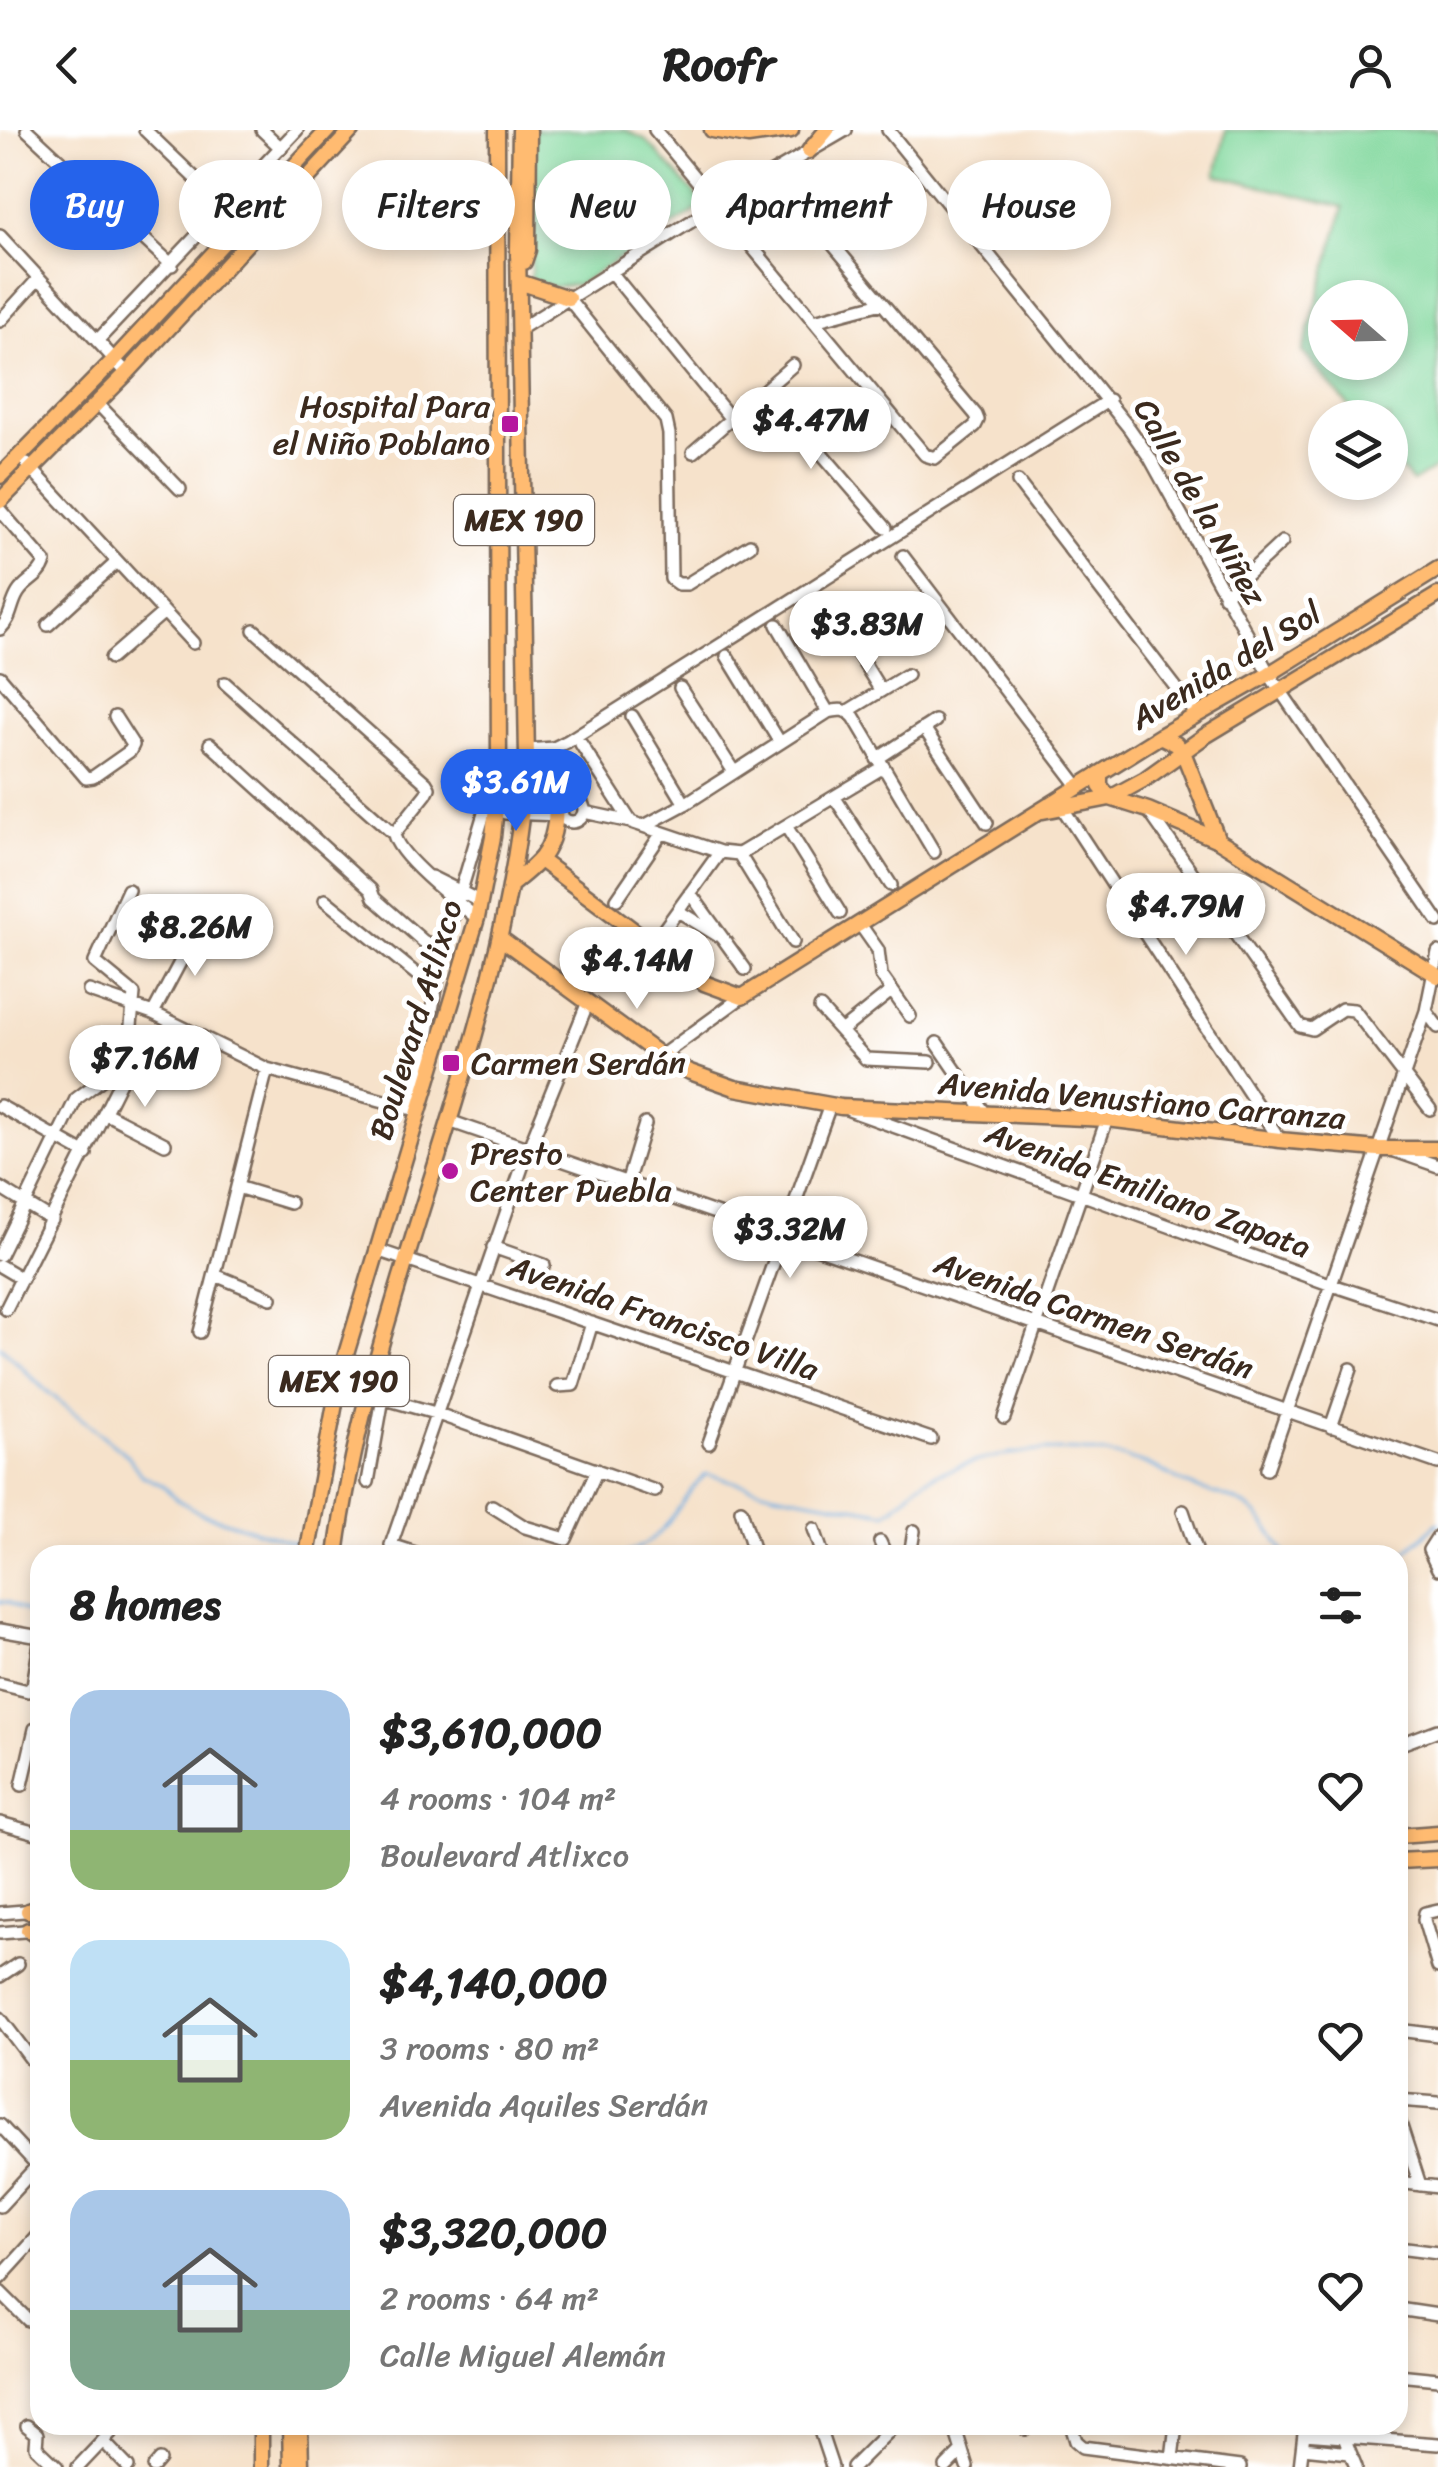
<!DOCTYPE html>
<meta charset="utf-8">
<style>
:root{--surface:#fff;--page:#f6f6f6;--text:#222;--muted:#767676;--accent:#2563eb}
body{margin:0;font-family:Sriracha,sans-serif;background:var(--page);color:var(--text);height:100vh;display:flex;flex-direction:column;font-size:38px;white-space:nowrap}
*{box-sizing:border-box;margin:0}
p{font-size:32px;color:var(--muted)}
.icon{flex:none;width:55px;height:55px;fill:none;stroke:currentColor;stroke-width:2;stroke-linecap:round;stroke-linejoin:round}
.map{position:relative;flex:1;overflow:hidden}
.panel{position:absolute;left:30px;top:1415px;width:1378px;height:890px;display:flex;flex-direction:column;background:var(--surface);border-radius:30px;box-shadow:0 5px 15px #0003}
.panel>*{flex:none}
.top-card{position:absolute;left:30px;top:30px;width:1380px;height:90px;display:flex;gap:20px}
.needle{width:65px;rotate:290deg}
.tools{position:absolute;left:1308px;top:150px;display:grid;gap:20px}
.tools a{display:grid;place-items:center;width:100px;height:100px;border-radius:50%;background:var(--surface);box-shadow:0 5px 15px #0003;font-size:50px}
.price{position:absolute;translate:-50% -85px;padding:0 22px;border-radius:35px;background:#fff;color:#222;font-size:32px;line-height:65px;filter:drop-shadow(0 2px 5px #0008)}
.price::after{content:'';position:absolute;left:50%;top:60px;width:30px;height:22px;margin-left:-15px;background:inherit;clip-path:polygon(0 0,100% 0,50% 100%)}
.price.selected{background:var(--accent);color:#fff}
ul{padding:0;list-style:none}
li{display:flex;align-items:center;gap:30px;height:250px;padding:0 40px}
li span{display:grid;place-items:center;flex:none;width:280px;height:200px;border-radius:30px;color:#555}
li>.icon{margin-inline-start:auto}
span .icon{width:120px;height:120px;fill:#fffc;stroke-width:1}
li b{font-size:42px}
h2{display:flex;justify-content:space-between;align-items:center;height:120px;padding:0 40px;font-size:42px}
.pill{padding:0 35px;border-radius:45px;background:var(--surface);box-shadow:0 5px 15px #0003;font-size:35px;line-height:90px}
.pill.selected{background:var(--accent);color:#fff}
header{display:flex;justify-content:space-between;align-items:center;height:130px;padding:0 40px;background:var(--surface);font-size:45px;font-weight:700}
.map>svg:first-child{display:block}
.green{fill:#7fd79b;stroke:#5d805c;stroke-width:2.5;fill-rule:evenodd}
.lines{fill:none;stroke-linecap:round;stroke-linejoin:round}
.stream{stroke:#6eafe2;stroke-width:2.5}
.minor-casing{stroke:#7c6a5b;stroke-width:16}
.major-casing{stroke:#7c6a5b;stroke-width:19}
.minor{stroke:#fff;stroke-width:11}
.major{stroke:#ffbb71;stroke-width:14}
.poi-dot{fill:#b5179e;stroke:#fff;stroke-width:4}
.labels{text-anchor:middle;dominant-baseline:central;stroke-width:10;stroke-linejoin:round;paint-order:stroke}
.shield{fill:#fff;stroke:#766a62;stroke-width:2.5}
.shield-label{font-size:30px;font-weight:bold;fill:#3b2a1e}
.poi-label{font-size:32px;fill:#3b2a1e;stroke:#fff;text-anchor:start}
.street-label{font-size:32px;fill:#3b2a1e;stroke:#fff}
</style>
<header><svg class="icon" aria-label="back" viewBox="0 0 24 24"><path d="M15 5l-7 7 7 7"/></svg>Roofr<svg class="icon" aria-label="person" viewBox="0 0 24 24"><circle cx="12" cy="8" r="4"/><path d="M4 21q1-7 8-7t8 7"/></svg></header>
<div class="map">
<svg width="1438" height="2337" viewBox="0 0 1438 2337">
<rect width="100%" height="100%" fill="#fff"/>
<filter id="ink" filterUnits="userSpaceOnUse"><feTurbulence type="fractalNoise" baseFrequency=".01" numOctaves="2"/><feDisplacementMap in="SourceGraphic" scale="20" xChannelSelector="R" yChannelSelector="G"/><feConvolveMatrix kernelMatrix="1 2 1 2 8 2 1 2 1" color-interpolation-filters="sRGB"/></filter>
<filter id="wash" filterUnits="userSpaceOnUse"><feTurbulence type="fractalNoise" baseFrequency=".0048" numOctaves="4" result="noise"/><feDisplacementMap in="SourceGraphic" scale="40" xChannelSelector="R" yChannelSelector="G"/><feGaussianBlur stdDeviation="2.25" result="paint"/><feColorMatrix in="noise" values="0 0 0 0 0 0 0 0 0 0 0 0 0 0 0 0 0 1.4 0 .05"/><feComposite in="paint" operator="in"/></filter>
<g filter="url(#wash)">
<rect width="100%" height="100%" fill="#f6e2cb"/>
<path class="green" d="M534 0H624L645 9 705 75 577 155 551 157 531 149Z
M1226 0H1438V336L1412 352 1390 326V288L1358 287 1303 222 1344 77 1216 45ZM1325 168H1390V232H1325Z"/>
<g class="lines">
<path class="stream" d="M0 1216 44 1259 127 1325 141 1345 162 1355 177 1369 200 1383 304 1416
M341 1423 354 1425
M280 1425 290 1417
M623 1425C677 1403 670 1377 706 1344L775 1363 886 1383C905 1373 913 1354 933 1346 999 1319 1074 1311 1143 1333 1159 1338 1174 1349 1191 1356 1211 1364 1238 1367 1254 1382 1267 1393 1276 1412 1286 1425
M1398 1429 1438 1393
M0 1472H8L40 1490"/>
</g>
</g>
<g filter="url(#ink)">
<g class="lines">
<defs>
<path id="minor" d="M27 0 172 135
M145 0 226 78
M262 0 281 18
M655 0 925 325 935 328 975 296 978 290 976 285 773 43
M888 0 1129 298 1150 328 1269 544 1438 791
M0 106 127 243
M610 141 731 289
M568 168 666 290 669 304 671 449 678 454H687L750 415
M0 191 39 148
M814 191 882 173
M520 199 719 74 846 0
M97 211 297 0
M766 259 886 398
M98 274 180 359
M693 322 793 235
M27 334 193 513
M1018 352 1197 585
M0 380 45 432C40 448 26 450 18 463 10 476 12 488 0 499
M903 426 1079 657
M1224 466 1282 412
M830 478 881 561
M48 495 117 432
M777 495 828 582
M254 500 426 653 429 658 426 664 394 704
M727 526 779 611
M111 528 164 482
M0 547 86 648 93 647 130 621 133 615 115 587
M225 553 394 704C397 726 458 773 477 788
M680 558 734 642
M848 581 907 545
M632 586 685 674
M924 598 987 693
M210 614 371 760 374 768 423 811 443 821
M581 614 631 692
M527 620 554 618 568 611 1109 270
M877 629 935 591
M835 668 891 755
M560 680a12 12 0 1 1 24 0a12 12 0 1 1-24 0Z
M1058 671 1280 1010
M496 675 505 683 562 685
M1148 680 1300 896 1312 899 1342 879 1354 880 1430 979
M584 682 631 692 720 722 739 724
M644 696 685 674 828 582C840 579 846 579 854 587L934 722
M786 696 840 783
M739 724 882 638
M739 724 793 812
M431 747 481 772
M690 763 745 839
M617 769 662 703
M325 770 436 860
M678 781 717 805
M859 793 878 820 881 845 910 886
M665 798 720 722
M89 861 153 883 267 939 413 979
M820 878 866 929 930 932
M1426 881 1438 897
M153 883 200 795
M841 901 890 862
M937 913 985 983
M661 926 742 867
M0 976 86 1024
M408 978 423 928 443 821 485 680 506 668 562 675
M849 980 1329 1154 1438 1190
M105 983 165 1014
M449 991 1438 1333
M1395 1021 1438 1036
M627 1053 645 994
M237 1057 290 1073
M0 1058 52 1090
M493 1117 544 1135
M377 1120 931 1309
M0 1125 76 969 130 928
M0 1136 22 1149
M215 1145 271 1168
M6 1179 127 938 134 864 95 832 128 760
M200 1202 267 939
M557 1256 573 1255 592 1193
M368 1264 435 1283 655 1361
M1004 1288 1107 989
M1331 1297 1351 1239
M709 1313 830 975
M1267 1339 1426 881 1438 822
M368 1352 383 1268
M492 1376 525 1397 566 1409 597 1340
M741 1380 755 1425
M1183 1381 1198 1425
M814 1399 823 1425
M1438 1406 1429 1420 1438 1439
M880 1412 886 1425
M422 1425 391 1415 528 1020 588 872
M910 1425 914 1401
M0 1500 40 1507
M0 1554 28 1561 33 1555 40 1513
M1398 1615 1438 1600
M22 1655 35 1599 40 1598
M0 1693 40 1704
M38 1754H40
M1438 1780 1425 1783 1424 1790 1438 1837
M0 1783 36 1780
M0 1803 36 1800
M0 1846 18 1834
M0 1888 40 1941
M1398 1900 1438 1905
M1398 1970 1438 1973
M1398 1987 1420 2055
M0 1995 40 2038
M1398 2052 1438 2057
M0 2076 38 2035
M1398 2118 1438 2123
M0 2148 40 2104
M0 2162 28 2190
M1398 2179 1438 2185
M1398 2245 1438 2249
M818 2295 832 2337
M954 2295 967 2337
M1023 2295 1025 2299
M1071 2295 1076 2311 1083 2317 1240 2337
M1339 2295 1356 2337
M27 2296 37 2304 36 2317 57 2337
M1304 2304 1438 2314
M103 2311 128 2337
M1303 2318 1350 2323
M1172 2328 1176 2295
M78 2337 118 2295
M154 2337 160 2330
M853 2337 895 2295
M946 2337 962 2321
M1300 2337 1305 2295"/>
<path id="major" d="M712 0 748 6 791 0
M809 21 827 0
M524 132 528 120 529 0
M519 152 568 168
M0 346 114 230 328 0
M0 371 127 243 352 0
M1160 606 1176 614 1183 622 1218 710
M1100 645V656L1110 668 1148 680 1218 710 1438 846
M1043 681 1110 668 1145 649 1205 606 1438 465
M540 730 704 853 742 867 1160 606 1269 544 1438 439
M512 754C522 746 534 737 542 727 564 697 559 649 527 628
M500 808 661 926 690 942 735 958 841 977 1107 989 1280 1010 1377 1019H1438
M307 1425 341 1241 477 788 493 707 499 646 497 0
M336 1425C372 1153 508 903 527 628L518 118 520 0
M1398 1706 1438 1703
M1398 1731 1438 1729
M28 1781 40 1777
M28 1800 40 1808
M261 2295V2337
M290 2295 291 2337
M300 2295 301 2337"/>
</defs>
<use href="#minor" class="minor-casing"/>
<use href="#major" class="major-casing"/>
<use href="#minor" class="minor"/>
<use href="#major" class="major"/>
</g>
</g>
<g class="poi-dot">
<rect x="500" y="284" width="20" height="20" rx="5"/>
<rect x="441" y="923" width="20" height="20" rx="5"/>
<circle cx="450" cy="1041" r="10"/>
</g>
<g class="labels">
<g class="shield">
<rect x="454" y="365" width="140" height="50" rx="8"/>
<rect x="269" y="1226" width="140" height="50" rx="8"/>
</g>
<g class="shield-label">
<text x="524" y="390">MEX 190</text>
<text x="339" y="1251">MEX 190</text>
</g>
<g class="poi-label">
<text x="490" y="276" text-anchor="end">Hospital Para<tspan x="490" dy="37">el Niño Poblano</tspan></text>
<text x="471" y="933">Carmen Serdán</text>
<text x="470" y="1023">Presto<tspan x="470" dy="37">Center Puebla</tspan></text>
</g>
<g class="street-label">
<text transform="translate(1200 372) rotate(60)">Calle de la Niñez</text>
<text transform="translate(1226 536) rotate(-31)">Avenida del Sol</text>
<text transform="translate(416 890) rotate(-73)">Boulevard Atlixco</text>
<text transform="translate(1142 971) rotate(5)">Avenida Venustiano Carranza</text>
<text transform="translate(1148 1060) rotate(20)">Avenida Emiliano Zapata</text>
<text transform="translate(1094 1186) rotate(19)">Avenida Carmen Serdán</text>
<text transform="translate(663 1188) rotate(19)">Avenida Francisco Villa</text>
</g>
</g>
</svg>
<div class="tools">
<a><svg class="needle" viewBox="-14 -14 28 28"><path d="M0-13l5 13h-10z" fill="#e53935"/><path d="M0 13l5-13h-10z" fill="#767676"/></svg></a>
<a><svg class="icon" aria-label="layers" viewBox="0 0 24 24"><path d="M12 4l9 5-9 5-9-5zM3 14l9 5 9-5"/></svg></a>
</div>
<b class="price" style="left:811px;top:342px">$4.47M</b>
<b class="price" style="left:867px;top:546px">$3.83M</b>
<b class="price selected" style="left:516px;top:704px">$3.61M</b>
<b class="price" style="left:1186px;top:828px">$4.79M</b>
<b class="price" style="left:195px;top:849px">$8.26M</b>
<b class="price" style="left:637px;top:882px">$4.14M</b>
<b class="price" style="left:145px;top:980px">$7.16M</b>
<b class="price" style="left:790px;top:1151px">$3.32M</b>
<div class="top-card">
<a class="pill selected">Buy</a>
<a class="pill">Rent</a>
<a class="pill">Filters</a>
<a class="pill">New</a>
<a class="pill">Apartment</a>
<a class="pill">House</a>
</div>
<section class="panel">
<h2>8 homes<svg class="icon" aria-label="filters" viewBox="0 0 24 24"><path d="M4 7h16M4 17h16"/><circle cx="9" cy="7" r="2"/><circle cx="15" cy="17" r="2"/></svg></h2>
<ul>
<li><span style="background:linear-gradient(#a9c7e8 70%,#8fb573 0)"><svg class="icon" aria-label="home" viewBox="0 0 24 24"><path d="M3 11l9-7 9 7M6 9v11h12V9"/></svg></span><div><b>$3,610,000</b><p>4 rooms · 104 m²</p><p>Boulevard Atlixco</p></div><svg class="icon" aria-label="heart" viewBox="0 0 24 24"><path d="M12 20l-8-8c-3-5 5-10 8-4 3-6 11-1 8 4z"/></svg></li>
<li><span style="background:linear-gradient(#bfe0f5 60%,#8fb573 0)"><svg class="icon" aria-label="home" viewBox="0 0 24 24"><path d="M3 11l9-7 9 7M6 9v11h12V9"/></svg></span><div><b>$4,140,000</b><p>3 rooms · 80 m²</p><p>Avenida Aquiles Serdán</p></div><svg class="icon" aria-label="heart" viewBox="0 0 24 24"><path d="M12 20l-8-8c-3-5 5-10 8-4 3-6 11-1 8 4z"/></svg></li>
<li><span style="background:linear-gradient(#a9c7e8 60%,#7fa58c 0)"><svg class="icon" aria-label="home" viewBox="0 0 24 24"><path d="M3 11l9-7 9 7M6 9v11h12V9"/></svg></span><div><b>$3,320,000</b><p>2 rooms · 64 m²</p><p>Calle Miguel Alemán</p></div><svg class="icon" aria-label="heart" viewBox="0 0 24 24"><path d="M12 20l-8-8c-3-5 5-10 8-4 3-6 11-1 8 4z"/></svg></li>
</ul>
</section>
</div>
